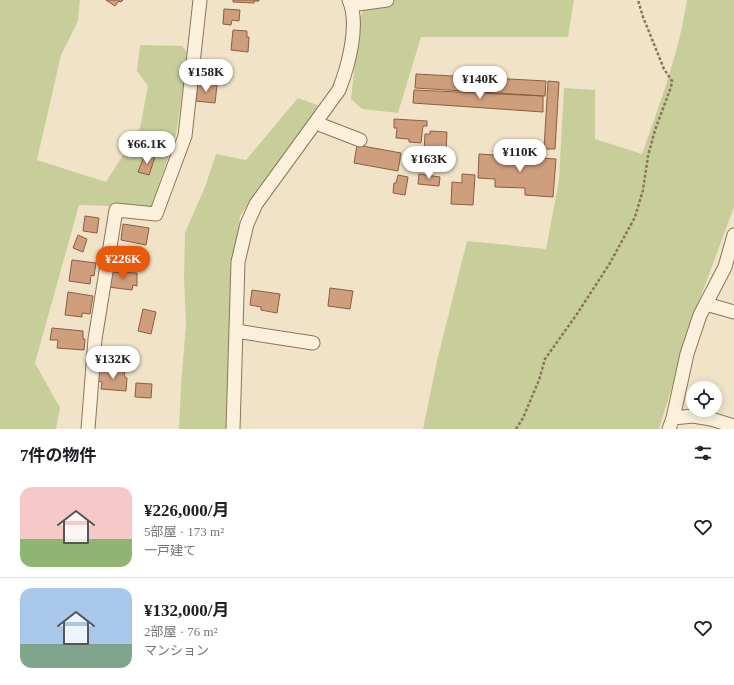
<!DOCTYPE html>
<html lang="ja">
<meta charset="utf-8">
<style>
:root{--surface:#fff;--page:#f6f6f6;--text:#202124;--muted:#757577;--line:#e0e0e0;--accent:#ea580c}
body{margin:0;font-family:"Times New Roman","Noto Sans JP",serif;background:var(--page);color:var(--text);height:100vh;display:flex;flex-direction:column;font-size:15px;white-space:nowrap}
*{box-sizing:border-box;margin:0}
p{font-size:13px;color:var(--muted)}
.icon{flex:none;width:22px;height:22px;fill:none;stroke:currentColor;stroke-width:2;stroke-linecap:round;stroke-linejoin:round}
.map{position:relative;height:429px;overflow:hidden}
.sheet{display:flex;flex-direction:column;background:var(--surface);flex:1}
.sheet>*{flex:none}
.controls{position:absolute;left:686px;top:381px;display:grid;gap:8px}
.controls a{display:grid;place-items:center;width:36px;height:36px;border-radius:50%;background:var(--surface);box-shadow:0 2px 10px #0003;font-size:20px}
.price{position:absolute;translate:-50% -34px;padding:0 9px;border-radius:14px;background:#fff;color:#222;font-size:13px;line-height:26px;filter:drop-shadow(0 1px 2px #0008)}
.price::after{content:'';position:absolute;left:50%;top:24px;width:12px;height:9px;margin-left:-6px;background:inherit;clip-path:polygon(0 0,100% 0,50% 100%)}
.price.selected{background:var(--accent);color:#fff}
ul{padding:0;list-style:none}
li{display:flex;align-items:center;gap:12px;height:100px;padding:0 20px}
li+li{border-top:1px solid var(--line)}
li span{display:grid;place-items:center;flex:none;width:112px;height:80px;border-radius:12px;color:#555}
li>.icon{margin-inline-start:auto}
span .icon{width:48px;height:48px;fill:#fffc;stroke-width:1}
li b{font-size:17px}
h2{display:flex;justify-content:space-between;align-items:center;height:48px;padding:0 20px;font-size:17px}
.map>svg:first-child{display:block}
.green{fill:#c8ce9a}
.building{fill:#ce9e7d;stroke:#8c5e41}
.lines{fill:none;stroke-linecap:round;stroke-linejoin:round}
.minor-casing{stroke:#8c755c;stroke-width:15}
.path{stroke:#8c755c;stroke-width:2.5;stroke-dasharray:3 2;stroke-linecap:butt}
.minor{stroke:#faf0db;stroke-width:13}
</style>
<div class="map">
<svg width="734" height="429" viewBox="0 0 734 429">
<rect width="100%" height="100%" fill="#f0e3c7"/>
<path class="green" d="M0 0H80L78 21 61 55 37 160 106 182 140 128 148 86 137 71 140 45 182 46 188 53 176 135 151 207 79 205 35 363 60 408 56 429H0Z
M395 0H574L568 37H421L398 113 362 109 351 99 360 18 365 7 385 6Z
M687 0H734V207L695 312 659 429H423L437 361 467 241 546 249 559 180 564 88 595 90V139L642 154C660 103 679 53 687 0Z
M298 98 320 106 240 216 227 388 226 429H179L181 386 186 324 184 278 185 233 205 187 216 154 246 160Z"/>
<path class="building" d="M106 0H123L121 2 119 1 115 6Z
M233 0H259V1H254V3L233 2Z
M224 9 240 10 239 21 232 20 231 25 223 24Z
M233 30 247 31V37H249L248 52 231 50Z
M416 74 546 81 545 96 415 88Z
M548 81 559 82 555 149H544Z
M198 83 217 85 215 103 196 101Z
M414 90 543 96V112L413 103Z
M394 119 427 121V126H423L421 143 409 142V139L396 138 397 128H394Z
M430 131 447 132 446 152 424 151 425 134H430Z
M357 145 401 153 398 171 354 163Z
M145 154 155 157 149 175 138 172Z
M479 154 556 159 553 197 525 195V188L495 187V179L478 178Z
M419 174 440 177 439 186 418 184Z
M462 174 475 175 473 205 451 204 452 182 462 183Z
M398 175 408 177 405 195 393 193 394 183H396Z
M85 216 99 218 97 233 83 231Z
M123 224 149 228 146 245 121 240Z
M78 235 87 239 83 252 73 248Z
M72 260 96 263 94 276 91 275 90 284 69 281Z
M109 272 137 273V286L133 285 132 290 108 287Z
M330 288 353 291 350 309 328 306Z
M252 290 280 294 277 313 261 310V307L250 305Z
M68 292 93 296 90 314 82 313V317L65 315Z
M143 309 156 312 151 334 138 331Z
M52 328 83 331V339H85L84 350 57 348 58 340H50Z
M99 369 125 372 124 376 127 378 126 391 101 389 102 382 98 381Z
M136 383 152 384 151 398 135 397Z"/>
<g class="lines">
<defs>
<path id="minor" d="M351 5 387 0
M316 123 360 140
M706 304 734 312
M236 331 313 343
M673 418 687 354 700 315 725 267 734 235
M88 429 95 339 116 210 156 214 185 136 200 0
M233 429 238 262 247 224 256 204 339 90C348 67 360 24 349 0
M669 429 673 418 693 416 711 419 734 426"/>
</defs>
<use href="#minor" class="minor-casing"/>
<path class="path" d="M516 429 523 418 539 380 545 359 577 314 610 263 635 217 643 190 648 156 655 130 671 87 672 81 664 69 643 17 638 0"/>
<use href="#minor" class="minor"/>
</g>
</svg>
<div class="controls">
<a><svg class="icon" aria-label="locate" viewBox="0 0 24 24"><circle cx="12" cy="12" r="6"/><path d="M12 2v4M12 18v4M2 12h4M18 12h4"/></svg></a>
</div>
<b class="price" style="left:206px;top:93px">¥158K</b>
<b class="price" style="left:480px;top:100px">¥140K</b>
<b class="price" style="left:147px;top:165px">¥66.1K</b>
<b class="price" style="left:520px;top:173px">¥110K</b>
<b class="price" style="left:429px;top:180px">¥163K</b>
<b class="price selected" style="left:123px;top:280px">¥226K</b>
<b class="price" style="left:113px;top:380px">¥132K</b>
</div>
<section class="sheet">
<h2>7件の物件<svg class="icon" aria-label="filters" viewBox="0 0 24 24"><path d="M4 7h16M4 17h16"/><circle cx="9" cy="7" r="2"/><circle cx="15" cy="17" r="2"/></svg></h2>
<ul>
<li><span style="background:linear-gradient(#f6c9c9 65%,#8fb573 0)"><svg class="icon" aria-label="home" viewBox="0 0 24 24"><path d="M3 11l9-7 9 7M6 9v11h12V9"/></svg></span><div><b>¥226,000/月</b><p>5部屋 · 173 m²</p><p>一戸建て</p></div><svg class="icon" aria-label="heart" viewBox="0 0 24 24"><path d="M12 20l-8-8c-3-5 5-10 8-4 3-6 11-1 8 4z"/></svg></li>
<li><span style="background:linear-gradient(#a9c7e8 70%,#7fa58c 0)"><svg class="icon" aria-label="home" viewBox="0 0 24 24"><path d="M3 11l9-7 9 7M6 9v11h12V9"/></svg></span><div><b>¥132,000/月</b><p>2部屋 · 76 m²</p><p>マンション</p></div><svg class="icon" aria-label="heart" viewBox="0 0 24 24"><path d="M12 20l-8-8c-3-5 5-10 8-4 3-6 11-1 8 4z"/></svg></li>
</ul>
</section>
